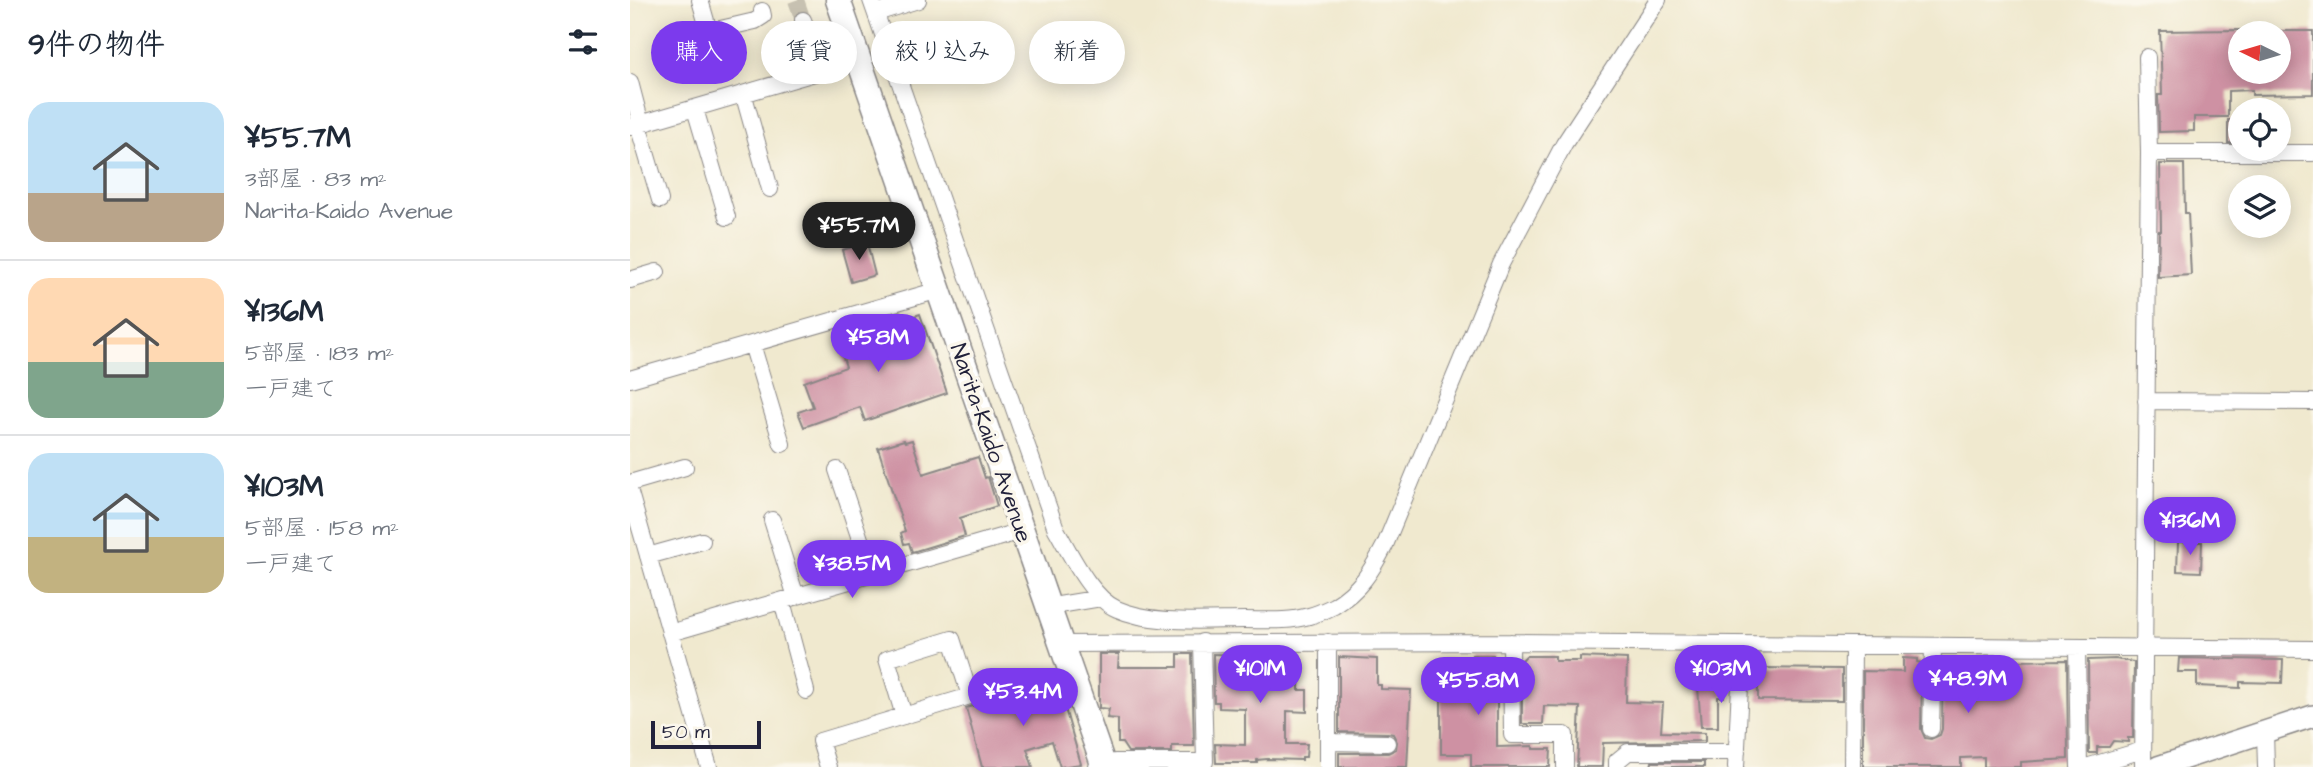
<!DOCTYPE html>
<html lang="ja">
<meta charset="utf-8">
<style>
:root{--surface:#fff;--page:#f2f2f3;--text:#1f2937;--muted:#747a83;--line:#e0e1e3;--accent:#7c3aed}
body{margin:0;font-family:"Architects Daughter","Klee One",sans-serif;background:var(--page);color:var(--text);height:100vh;display:flex;flex-direction:column;font-size:26px;white-space:nowrap}
*{box-sizing:border-box;margin:0}
p{font-size:23px;color:var(--muted)}
.icon{flex:none;width:38px;height:38px;fill:none;stroke:currentColor;stroke-width:2;stroke-linecap:round;stroke-linejoin:round}
.map{position:relative;flex:1;overflow:hidden}
.details{display:flex;flex-direction:column;background:var(--surface);width:630px}
.details>*{flex:none}
.guide{position:absolute;left:21px;top:21px;width:665px;height:63px;display:flex;gap:14px}
.needle{width:46px;rotate:275deg}
.buttons{position:absolute;left:1598px;top:21px;display:grid;gap:14px}
.buttons a{display:grid;place-items:center;width:63px;height:63px;border-radius:50%;background:var(--surface);box-shadow:0 4px 18px #0003;font-size:35px}
.scale{position:absolute;left:21px;bottom:18px;width:110px;box-sizing:border-box;padding-left:7px;border:4px solid #22223b;border-top:0;font-size:19px;line-height:24px;white-space:nowrap;color:#22223b;-webkit-text-stroke:5px #fbf7ec;paint-order:stroke}
.price{position:absolute;translate:-50% -60px;padding:0 16px;border-radius:24px;background:var(--accent);color:#fff;font-size:23px;line-height:46px;filter:drop-shadow(0 2px 4px #0008)}
.price::after{content:'';position:absolute;left:50%;top:42px;width:21px;height:16px;margin-left:-10px;background:inherit;clip-path:polygon(0 0,100% 0,50% 100%)}
.price.selected{background:#222;color:#fff}
ul{padding:0;list-style:none}
li{display:flex;align-items:center;gap:21px;height:175px;padding:0 28px}
li+li{border-top:2px solid var(--line)}
li span{display:grid;place-items:center;flex:none;width:196px;height:140px;border-radius:21px;color:#555}
li>.icon{margin-inline-start:auto}
span .icon{width:84px;height:84px;fill:#fffc;stroke-width:1}
li b{font-size:30px}
h2{display:flex;justify-content:space-between;align-items:center;height:84px;padding:0 28px;font-size:30px}
.pill{padding:0 24px;border-radius:32px;background:var(--surface);box-shadow:0 4px 18px #0003;font-size:24px;line-height:63px}
.pill.selected{background:var(--accent);color:#fff}
main{display:flex;flex:1;min-height:0}
.map>svg:first-child{display:block}
.building{fill:#ce91a3}
.lines{fill:none;stroke-linecap:round;stroke-linejoin:round}
.minor-tunnel{stroke:#c7c1b1;stroke-width:16;stroke-dasharray:16 8;stroke-linecap:butt}
.minor-casing{stroke:#898685;stroke-width:18}
.major-casing{stroke:#898685;stroke-width:24}
.highway-casing{stroke:#898685;stroke-width:27}
.minor{stroke:#fff;stroke-width:16}
.major{stroke:#fff;stroke-width:21}
.highway{stroke:#fff;stroke-width:24}
.labels{text-anchor:middle;dominant-baseline:central;stroke-width:7;stroke-linejoin:round;paint-order:stroke}
.street-label{font-size:23px;fill:#22223b;stroke:#fbf7ec}
</style>
<main>
<section class="details">
<h2>9件の物件<svg class="icon" aria-label="filters" viewBox="0 0 24 24"><path d="M4 7h16M4 17h16"/><circle cx="9" cy="7" r="2"/><circle cx="15" cy="17" r="2"/></svg></h2>
<ul>
<li><span style="background:linear-gradient(#bfe0f5 65%,#b9a48a 0)"><svg class="icon" aria-label="home" viewBox="0 0 24 24"><path d="M3 11l9-7 9 7M6 9v11h12V9"/></svg></span><div><b>¥55.7M</b><p>3部屋 · 83 m²</p><p>Narita-Kaido Avenue</p></div></li>
<li><span style="background:linear-gradient(#ffd9b3 60%,#7fa58c 0)"><svg class="icon" aria-label="home" viewBox="0 0 24 24"><path d="M3 11l9-7 9 7M6 9v11h12V9"/></svg></span><div><b>¥136M</b><p>5部屋 · 183 m²</p><p>一戸建て</p></div></li>
<li><span style="background:linear-gradient(#bfe0f5 60%,#c2b280 0)"><svg class="icon" aria-label="home" viewBox="0 0 24 24"><path d="M3 11l9-7 9 7M6 9v11h12V9"/></svg></span><div><b>¥103M</b><p>5部屋 · 158 m²</p><p>一戸建て</p></div></li>
</ul>
</section>
<div class="map">
<svg width="1683" height="767" viewBox="0 0 1683 767">
<rect width="100%" height="100%" fill="#fbf7ec"/>
<filter id="ink" filterUnits="userSpaceOnUse"><feTurbulence type="fractalNoise" baseFrequency=".0143" numOctaves="2"/><feDisplacementMap in="SourceGraphic" scale="14" xChannelSelector="R" yChannelSelector="G"/><feConvolveMatrix kernelMatrix="1 2 1 2 8 2 1 2 1" color-interpolation-filters="sRGB"/></filter>
<filter id="wash" filterUnits="userSpaceOnUse"><feTurbulence type="fractalNoise" baseFrequency=".00686" numOctaves="4" result="noise"/><feDisplacementMap in="SourceGraphic" scale="28" xChannelSelector="R" yChannelSelector="G"/><feGaussianBlur stdDeviation="1.57" result="paint"/><feColorMatrix in="noise" values="0 0 0 0 0 0 0 0 0 0 0 0 0 0 0 0 0 1.4 0 .05"/><feComposite in="paint" operator="in"/></filter>
<g filter="url(#wash)">
<rect width="100%" height="100%" fill="#f0e9cf"/>
<g id="blocks">
<path class="building" d="M1610 30V72H1648V31H1683V94L1622 95V90L1598 91V117H1564V131L1529 132 1528 95H1532L1530 31Z
M1598 120H1610V143H1598Z
M1530 164H1554L1555 213H1558L1561 275 1528 277 1529 231H1531Z
M237 243 245 275 221 282 212 250Z
M290 314 317 393 235 421 230 407 174 427 168 412 183 407 174 382 216 367 208 342Z
M274 440 275 442 282 440 293 474 348 457 355 478 358 477 367 506 330 518 335 536 282 552 279 543 274 544 271 533 275 531 248 448Z
M1548 542H1572L1571 572 1547 571Z
M469 654H489L488 667H548V654H562L564 746H542V752H498L492 743H488V719L477 718 479 709 469 708Z
M583 654 654 656V654L670 655 669 690H677V712L657 711V744H677L676 757H672V760L637 759 627 760V763H586L585 744 615 745V709L589 708V702H584Z
M842 655H863L862 662H867V747L903 746V749H921L920 767H841V754H811V659H842Z
M896 656H925V661H950V657L997 659 996 702 1033 703 1031 732 1075 733V741L973 743 972 767H947L950 707 914 706 913 724H892V660Z
M1070 656 1101 657 1100 669H1094V697H1088V727H1071L1068 687Z
M709 657 747 659V685H751V689L781 690 777 767H709V753H758L766 749 767 742 763 734 758 733 709 732Z
M1273 658 1287 659V662L1292 663 1291 729 1295 738 1301 739 1310 735 1312 729 1313 660 1333 662 1437 660 1438 759 1391 762V767H1354V757L1331 758V767H1233V671L1273 672Z
M1549 658 1653 660 1652 683 1610 682V688L1567 686V672H1548Z
M1485 659 1504 662 1503 738H1498V742L1483 741 1479 747H1467V753H1459L1458 660Z
M1128 668 1212 669V701L1128 700Z
M427 681 451 764 430 767 422 741 397 749 403 767H352L336 708Z
M1022 762H1074V767H1021Z"/>
</g>
</g>
<g filter="url(#ink)">
<use href="#blocks" fill-opacity="0" stroke="#898685" stroke-width="2"/>
<g class="lines">
<path class="minor-tunnel" d="M166 0 173 20"/>
<defs>
<path id="minor" d="M70 0 78 28 82 31 125 21 133 16 132 11
M241 0 426 529C440 553 461 598 487 609 523 625 576 620 615 620 636 620 658 622 679 616 687 614 696 610 704 606 730 590 741 572 755 545L871 264 934 144 1028 0
M246 13 288 0
M173 20 185 51 223 42
M1517 57 1519 153
M0 82 11 124
M114 96 140 189
M65 109 97 217
M8 125 30 200
M0 127 229 60
M0 280 27 272
M122 344 152 444
M0 379 309 290
M1516 401 1683 402
M207 470 242 575
M0 483 55 467
M0 493 79 767
M142 520 166 597
M18 556 72 541
M152 601 176 691
M417 607 471 598
M40 633 391 531
M698 642V767
M881 642 882 735H935V767
M430 644 881 642 1683 649
M1447 648 1449 767
M1301 729 1303 647
M1635 732 1636 767
M698 742 757 743
M198 767 190 741 340 696 322 639 257 659 274 716
M467 767 485 762H575L572 642
M987 767V761L998 752H1107
M1106 767 1112 645
M1222 767 1223 646
M1456 767 1513 750
M1513 767 1519 153H1683"/>
<path id="major" d="M1528 767 1683 716"/>
<path id="highway" d="M208 0 474 767"/>
</defs>
<use href="#minor" class="minor-casing"/>
<use href="#major" class="major-casing"/>
<use href="#highway" class="highway-casing"/>
<use href="#minor" class="minor"/>
<use href="#major" class="major"/>
<use href="#highway" class="highway"/>
</g>
</g>
<g class="labels">
<g class="street-label">
<text transform="translate(361 443) rotate(71)">Narita-Kaido Avenue</text>
</g>
</g>
</svg>
<div class="buttons">
<a><svg class="needle" viewBox="-14 -14 28 28"><path d="M0-13l5 13h-10z" fill="#e53935"/><path d="M0 13l5-13h-10z" fill="#747a83"/></svg></a>
<a><svg class="icon" aria-label="locate" viewBox="0 0 24 24"><circle cx="12" cy="12" r="6"/><path d="M12 2v4M12 18v4M2 12h4M18 12h4"/></svg></a>
<a><svg class="icon" aria-label="layers" viewBox="0 0 24 24"><path d="M12 4l9 5-9 5-9-5zM3 14l9 5 9-5"/></svg></a>
</div>
<div class="scale">50 m</div>
<b class="price selected" style="left:229px;top:262px">¥55.7M</b>
<b class="price" style="left:248px;top:374px">¥58M</b>
<b class="price" style="left:1560px;top:557px">¥136M</b>
<b class="price" style="left:222px;top:600px">¥38.5M</b>
<b class="price" style="left:630px;top:705px">¥101M</b>
<b class="price" style="left:1091px;top:705px">¥103M</b>
<b class="price" style="left:1338px;top:715px">¥48.9M</b>
<b class="price" style="left:848px;top:717px">¥55.8M</b>
<b class="price" style="left:393px;top:728px">¥53.4M</b>
<div class="guide">
<a class="pill selected">購入</a>
<a class="pill">賃貸</a>
<a class="pill">絞り込み</a>
<a class="pill">新着</a>
</div>
</div>
</main>
